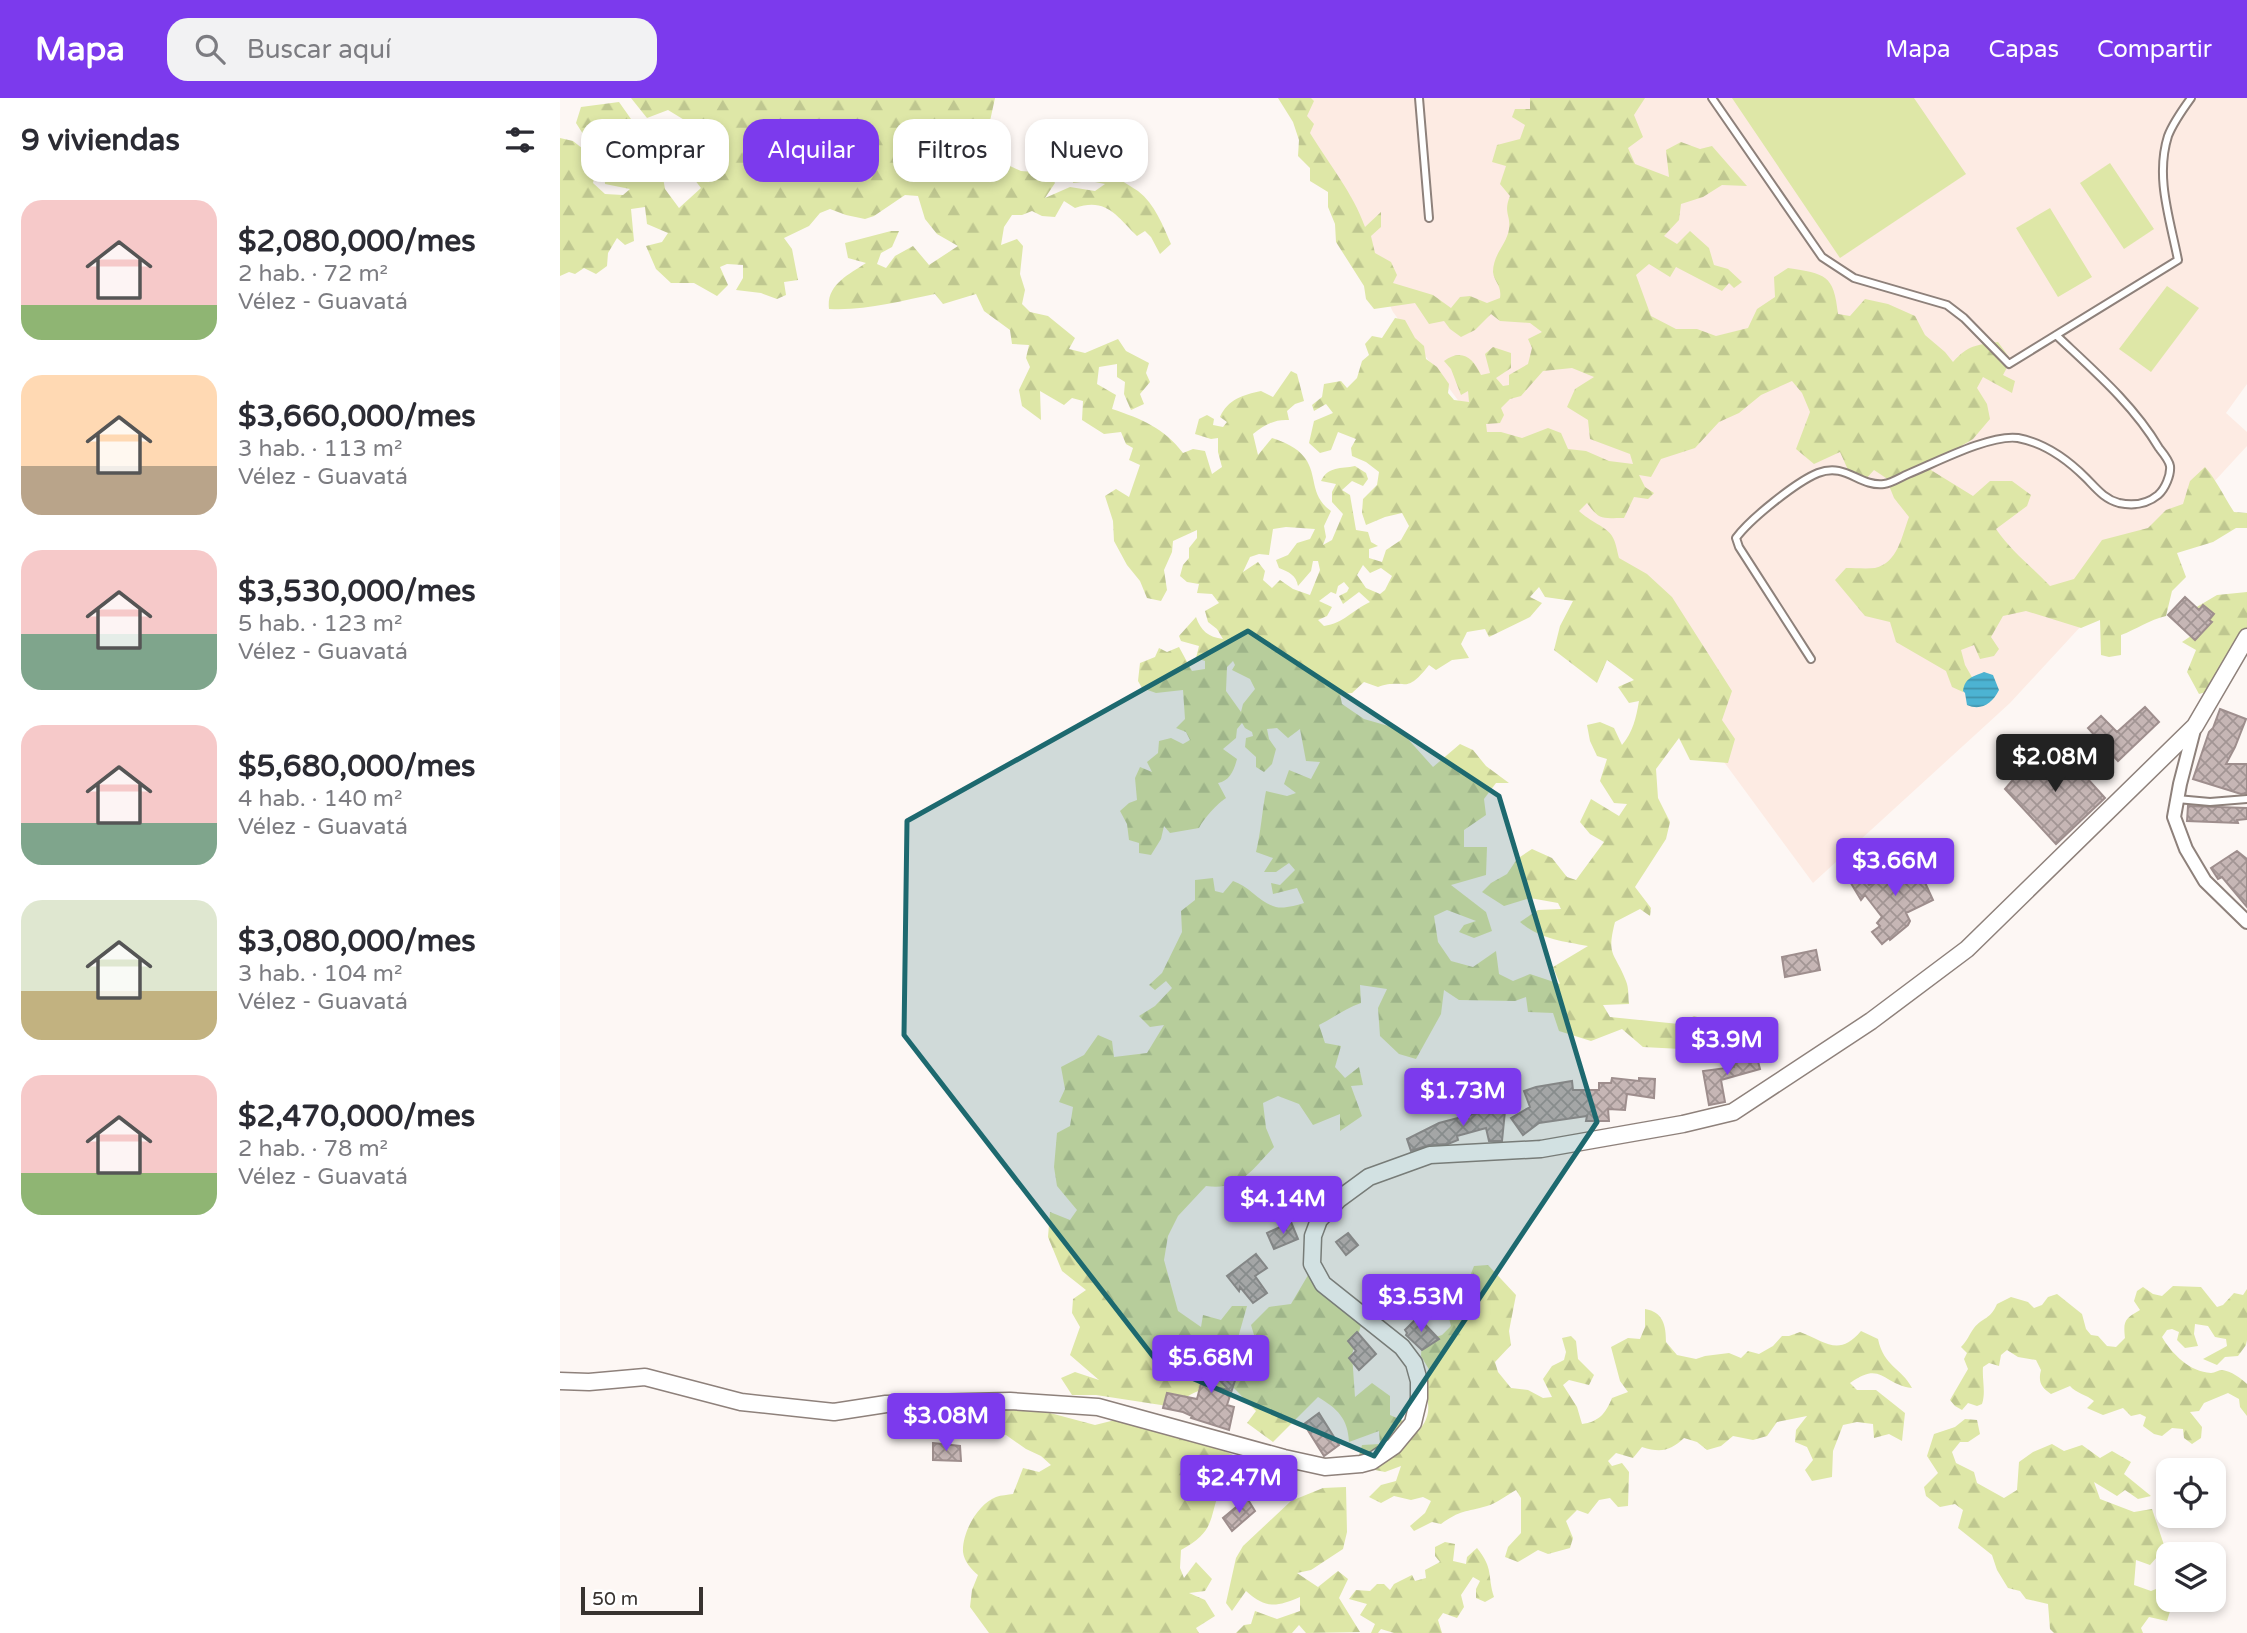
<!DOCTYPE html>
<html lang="es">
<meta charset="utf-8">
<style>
:root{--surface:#fff;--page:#f2f2f3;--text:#2b2b33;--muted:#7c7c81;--accent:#7c3aed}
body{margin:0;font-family:"Varela Round",sans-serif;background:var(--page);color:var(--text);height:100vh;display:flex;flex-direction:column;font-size:26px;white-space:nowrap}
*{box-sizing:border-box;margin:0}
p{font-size:23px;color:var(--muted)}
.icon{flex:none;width:38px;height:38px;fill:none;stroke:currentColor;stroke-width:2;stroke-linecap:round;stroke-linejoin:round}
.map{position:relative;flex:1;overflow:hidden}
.drawer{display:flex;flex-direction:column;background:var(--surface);width:560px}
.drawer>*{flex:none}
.top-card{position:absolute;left:21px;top:21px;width:665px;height:63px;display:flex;gap:14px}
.controls{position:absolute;left:1596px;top:1360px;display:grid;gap:14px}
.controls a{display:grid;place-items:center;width:70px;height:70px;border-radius:14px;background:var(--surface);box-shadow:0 4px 10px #0003;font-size:35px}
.scale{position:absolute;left:21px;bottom:18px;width:122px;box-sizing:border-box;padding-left:7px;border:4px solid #383330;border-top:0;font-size:19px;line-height:24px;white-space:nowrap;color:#383330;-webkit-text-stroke:5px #fff;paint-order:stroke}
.price{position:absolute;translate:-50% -60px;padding:0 16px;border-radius:7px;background:var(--accent);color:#fff;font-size:23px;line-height:46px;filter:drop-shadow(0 2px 4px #0008)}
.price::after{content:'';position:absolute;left:50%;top:42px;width:21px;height:16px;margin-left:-10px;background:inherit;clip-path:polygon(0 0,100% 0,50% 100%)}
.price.current{background:#222;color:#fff}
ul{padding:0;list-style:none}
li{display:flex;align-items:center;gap:21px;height:175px;padding:0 21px}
li span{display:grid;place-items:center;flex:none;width:196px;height:140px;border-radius:21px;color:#555}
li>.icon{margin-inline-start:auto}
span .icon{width:84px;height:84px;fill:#fffc;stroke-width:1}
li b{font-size:30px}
h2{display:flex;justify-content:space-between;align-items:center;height:84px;padding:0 21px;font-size:30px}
.pill{padding:0 24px;border-radius:21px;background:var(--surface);box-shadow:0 4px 10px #0003;font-size:24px;line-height:63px}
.pill.current{background:var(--accent);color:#fff}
header{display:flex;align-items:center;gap:42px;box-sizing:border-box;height:98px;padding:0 35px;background:var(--accent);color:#fff}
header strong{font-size:33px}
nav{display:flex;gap:38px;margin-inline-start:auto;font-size:24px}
.search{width:490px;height:63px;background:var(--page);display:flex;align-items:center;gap:18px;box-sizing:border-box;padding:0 24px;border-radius:21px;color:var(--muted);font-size:26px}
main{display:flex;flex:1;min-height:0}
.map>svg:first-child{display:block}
.built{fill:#fdebe3}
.forest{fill:url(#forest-firs);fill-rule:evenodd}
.park{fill:#dee7a7}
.water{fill:url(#water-rules)}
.building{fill:url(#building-cross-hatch);stroke:#9e8e8d;stroke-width:2}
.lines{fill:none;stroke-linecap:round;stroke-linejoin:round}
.service-casing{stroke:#8e817b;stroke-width:10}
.minor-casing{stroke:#8e817b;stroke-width:16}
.tertiary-casing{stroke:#8e817b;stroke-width:19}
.service{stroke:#fff;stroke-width:6}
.minor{stroke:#fff;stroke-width:12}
.tertiary{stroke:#fff;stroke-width:16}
.marked{fill:#1d696f;fill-opacity:0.2;stroke:#1d696f;stroke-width:5;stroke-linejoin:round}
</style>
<header>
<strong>Mapa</strong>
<div class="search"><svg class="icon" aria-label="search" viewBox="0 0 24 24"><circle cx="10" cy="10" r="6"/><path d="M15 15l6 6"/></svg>Buscar aquí</div>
<nav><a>Mapa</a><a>Capas</a><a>Compartir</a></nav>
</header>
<main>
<section class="drawer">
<h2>9 viviendas<svg class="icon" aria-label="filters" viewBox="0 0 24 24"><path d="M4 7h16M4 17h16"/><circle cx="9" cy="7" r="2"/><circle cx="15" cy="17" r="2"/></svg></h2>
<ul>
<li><span style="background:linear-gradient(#f6c9c9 75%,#8fb573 0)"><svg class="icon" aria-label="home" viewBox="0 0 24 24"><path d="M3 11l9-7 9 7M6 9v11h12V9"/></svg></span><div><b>$2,080,000/mes</b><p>2 hab. · 72 m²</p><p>Vélez - Guavatá</p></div></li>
<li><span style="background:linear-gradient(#ffd9b3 65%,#b9a48a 0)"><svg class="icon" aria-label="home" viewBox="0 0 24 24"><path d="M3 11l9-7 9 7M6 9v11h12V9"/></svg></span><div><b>$3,660,000/mes</b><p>3 hab. · 113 m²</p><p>Vélez - Guavatá</p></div></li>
<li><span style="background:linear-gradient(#f6c9c9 60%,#7fa58c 0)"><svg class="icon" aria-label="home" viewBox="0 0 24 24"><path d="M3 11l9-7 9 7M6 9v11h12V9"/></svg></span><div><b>$3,530,000/mes</b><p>5 hab. · 123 m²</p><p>Vélez - Guavatá</p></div></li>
<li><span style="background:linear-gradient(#f6c9c9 70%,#7fa58c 0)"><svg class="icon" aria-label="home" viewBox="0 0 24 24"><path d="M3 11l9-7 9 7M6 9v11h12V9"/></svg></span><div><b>$5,680,000/mes</b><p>4 hab. · 140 m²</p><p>Vélez - Guavatá</p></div></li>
<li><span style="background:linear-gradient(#dfe7d0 65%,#c2b280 0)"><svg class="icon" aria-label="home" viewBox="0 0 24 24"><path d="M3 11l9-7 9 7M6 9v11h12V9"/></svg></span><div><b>$3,080,000/mes</b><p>3 hab. · 104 m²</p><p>Vélez - Guavatá</p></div></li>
<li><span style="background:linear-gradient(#f6c9c9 70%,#8fb573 0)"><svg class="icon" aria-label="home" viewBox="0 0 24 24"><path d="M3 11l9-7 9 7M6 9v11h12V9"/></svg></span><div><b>$2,470,000/mes</b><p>2 hab. · 78 m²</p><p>Vélez - Guavatá</p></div></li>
</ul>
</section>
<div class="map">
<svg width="1687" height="1535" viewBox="0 0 1687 1535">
<defs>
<pattern id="forest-firs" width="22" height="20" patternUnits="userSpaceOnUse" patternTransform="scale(1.75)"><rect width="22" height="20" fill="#dee7a7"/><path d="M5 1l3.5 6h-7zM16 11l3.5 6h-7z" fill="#bfc790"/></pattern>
<pattern id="water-rules" width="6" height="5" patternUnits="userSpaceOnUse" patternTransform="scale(1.75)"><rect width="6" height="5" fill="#4cb3d2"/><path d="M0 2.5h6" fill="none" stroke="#4092ab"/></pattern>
<pattern id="building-cross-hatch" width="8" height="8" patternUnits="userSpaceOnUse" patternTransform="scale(1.75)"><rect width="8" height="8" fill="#c6b6b5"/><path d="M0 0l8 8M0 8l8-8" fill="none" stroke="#a29594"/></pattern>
</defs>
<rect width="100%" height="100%" fill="#fdf7f4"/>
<path class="built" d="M730 0H1687V286L1666 315 1687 334V348L1450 605 1253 785 833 214Z"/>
<path class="forest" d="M71 0H435L425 46 450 68 461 73 474 74 479 79 492 80 495 85 485 100 510 89 535 93 545 86 530 83 513 85 514 76 530 67 547 69C556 81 566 85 578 93 595 106 603 128 611 146L600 156 591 139 585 133 577 138C557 119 547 99 515 110L504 103 495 119 482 118 472 113 462 117H452L444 129 441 147 457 141 463 148 460 176 465 192 462 206 470 214 488 218 515 240 509 251 525 255 558 241 566 253 589 265 586 275 590 284 580 296 584 306 571 312 564 296 565 284 557 279V266L539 269 537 286 556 297 552 311C582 321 604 330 623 355L633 351 645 353 652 376 662 369 658 354V340L651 341 635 336 639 321 647 317 654 321 653 327 663 329 667 324 660 319C668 301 683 297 701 293L713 299 731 273 737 276 744 303 735 306 727 313 729 322C714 321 705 327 693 336L698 357 712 340C724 344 737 349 745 360 758 378 749 397 771 413L764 428 766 439 763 447 772 442 783 416 772 404V394L776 386 761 383C768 368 781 371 795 368L806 375 808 381 803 388 792 383 782 392 790 397 796 432 808 434 811 444 818 448 809 451V460L822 464 826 452 841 442 849 428 842 415 825 419 806 427 802 415 803 401 817 387 819 374 806 364 792 358 791 350 796 341 778 334 771 352 760 355 749 345 754 323 773 315 766 306 754 313 752 307 762 299 764 286 781 283 787 290 797 280 802 263 809 257 805 246 812 238 822 240 835 220 845 222 855 240 864 248 866 261 877 269 889 286 888 295 894 302 909 304 908 293 901 297 891 271 884 263C902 250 913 260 921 277L930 275 925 256 933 249 951 255V270L936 280 943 288 949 287V277L968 266 972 250 968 241 982 234 970 225 940 223 931 216 915 232 901 239 890 231 884 223 869 226 855 205 814 211 806 201 804 188 776 144 775 126 768 109V94L750 83V70L738 58 739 42 733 24 718 0H751L754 3 747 18 754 26 750 35C769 66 793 95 805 129L821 114V129L811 138 815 155 831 164 837 177 833 185 873 197 891 210 900 199 910 198 927 205 940 200C942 187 934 184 933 174 933 156 947 146 949 131 951 117 943 115 950 98L940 86 946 68 932 64 937 47 960 41 965 27 952 19 955 11H970V0H1085L1074 17 1083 39 1068 50 1075 66 1109 79 1106 52 1121 44 1140 51 1152 48 1187 88 1162 87 1143 99 1121 106 1119 122 1104 138 1117 146 1130 133 1149 150 1154 167 1168 171 1182 184 1174 190 1169 185 1162 193 1116 169 1110 179 1089 166 1076 177 1091 218 1116 231H1137L1156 238 1188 230 1197 211 1215 199 1214 179 1228 170C1265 176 1274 176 1278 216L1290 218 1305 201 1328 206 1355 218 1365 237 1385 254 1393 264C1408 247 1416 247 1438 244L1451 262 1443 277 1455 283 1452 295 1423 279 1417 290 1427 306 1430 321 1413 341 1366 369 1413 398 1430 383H1452L1471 397 1467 408 1436 431C1451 453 1472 469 1490 488L1514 481 1542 442 1588 430 1606 412 1623 406 1630 383 1645 369C1657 383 1664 399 1674 414L1687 415V430H1676L1653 444 1617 455 1626 479 1612 493 1606 518C1589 522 1577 531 1561 537V557L1549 559 1541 557 1540 522 1521 530 1466 513 1443 518 1431 539 1439 551 1434 558 1420 561 1414 547 1401 552 1405 567 1413 581 1403 594 1392 589 1386 573 1336 544 1330 524 1305 518 1275 482 1286 470C1295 470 1306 471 1315 470 1338 465 1342 437 1349 419L1334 400 1326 380 1314 372 1305 382 1289 374 1280 354 1254 366 1236 351 1250 314 1242 295 1232 283 1201 297 1179 315 1159 324 1135 350 1101 361 1091 379 1079 377 1085 389 1094 395 1088 401 1074 399 1064 420C1042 420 1040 423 1027 405L1019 413C1029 423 1047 429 1052 438 1056 444 1057 453 1059 460L1087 476 1112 499 1172 593 1162 622 1175 641 1168 665 1130 662 1119 640 1096 671 1098 700 1110 724 1106 741 1075 789 1091 810 1090 818 1080 811 1055 824C1046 859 1055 854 1066 883 1069 890 1068 898 1069 906L1043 907 1050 919 1119 926 1134 918 1154 924 1159 944 1121 951 1083 949 1062 931 1031 943 999 933 993 915 968 914 966 899 955 903 899 902 884 892 881 916 856 961 839 956 820 938 818 910 827 891 800 887 801 905C786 910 773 920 759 927L765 945 781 948 775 969 785 980 799 969 803 987 791 988 802 1018 780 1033V1016L753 1027 739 1006 718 998 703 1005 706 1030 714 1049C692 1072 680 1093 646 1088L618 1118 608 1138 604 1162 618 1213 641 1229 643 1217 661 1222 672 1208H687L676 1247 662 1261 691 1275 701 1260 691 1227 709 1209 731 1206 754 1167 803 1221 792 1256 795 1299 812 1285 830 1298V1317L846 1324 849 1341C871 1324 872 1310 863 1286L871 1275 861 1258 862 1244 882 1237 891 1228 887 1212 893 1200 909 1202 919 1196 908 1183 914 1168 928 1167 956 1197 949 1233 951 1247 935 1264 938 1274 951 1290 968 1292 983 1300 992 1299 983 1281 992 1268 1004 1262 1006 1254 1002 1240 1011 1238 1016 1243 1018 1261 1034 1277 1029 1287 1009 1282 1003 1287 1017 1309 1022 1326C1039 1324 1046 1315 1052 1300L1068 1294 1060 1283 1051 1249 1068 1240 1080 1241 1085 1229V1211C1103 1214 1106 1227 1106 1244L1117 1257 1136 1261 1145 1258 1169 1255 1181 1260 1188 1253 1199 1256 1213 1248 1222 1238H1229L1240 1234C1266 1244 1279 1259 1301 1233L1318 1241C1324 1269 1341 1269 1352 1290 1322 1286 1322 1262 1290 1285L1297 1292H1316L1345 1315 1342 1343 1329 1336 1314 1340 1313 1326 1297 1324 1283 1327 1273 1353 1272 1379 1252 1383 1245 1372 1253 1362 1247 1349 1235 1344 1236 1332 1247 1318 1217 1324 1207 1338 1193 1342 1173 1338 1161 1348 1147 1352 1137 1344 1124 1340C1110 1353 1101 1355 1082 1349L1073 1360 1056 1355 1048 1363 1052 1368 1062 1365 1069 1374 1068 1408 1058 1409 1050 1400 1039 1402 1028 1416 1017 1412 1006 1423 1013 1440 1010 1450 988 1456 978 1452 958 1464 945 1459 948 1449 961 1435V1400L956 1392C947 1397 937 1405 927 1408 906 1414 900 1412 881 1426L872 1424 854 1433 850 1428 865 1415 871 1403 863 1399 851 1402 834 1398 821 1405 809 1399 821 1387 836 1383 841 1368 825 1374 796 1368 802 1347 820 1346 819 1333 789 1344C788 1321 778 1311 758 1299L713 1344 687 1325 696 1313 674 1290C645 1290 637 1289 614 1309L536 1297H512L501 1280 515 1274 539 1282 510 1257 520 1229 512 1215 513 1201 526 1192 502 1173 488 1139 490 1114 510 1122 517 1112 497 1088 494 1069 497 1035 510 1028 513 1009 499 1004 505 991 501 969 524 957 538 937 552 943 554 959 587 955 604 927 590 929 579 918 595 908 612 890 606 883 595 892 589 887 602 875 622 834 621 813 635 802V782L653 780 655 793 663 795 673 783C689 788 700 805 716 809 724 811 737 807 744 805L737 790 713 796 711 785 720 787 735 772 729 765 716 774H704L713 760 696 754C701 734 702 713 706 693L727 698 736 695 724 686 729 672 751 681 760 664 746 663 740 631 728 640 717 630 707 631 709 641 716 651 712 666 704 674 696 669V659L685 649 686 640 693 638 692 634 685 630 682 625 677 631 676 640 663 651 677 661C674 672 670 683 658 685L666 700C657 706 644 720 639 730L610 735 604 728 601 741 591 757 579 755V745L569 742 567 726 560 713 569 705 577 702 575 680 580 669 592 674 587 664 598 655 599 643 611 640 623 646 630 642 626 634 616 630 625 621 623 592 596 595 582 590 578 583 580 565 595 559 599 550 607 554 619 549 632 573 645 571V563L636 560 639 548 621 543 619 538 636 519C641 533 648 539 663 541L657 531 648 524 645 513 659 505 652 496 637 495 639 486 627 484 620 478 623 467 629 460V450L637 440V432L613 443 612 454 604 472 607 492 601 503 587 500 580 483 567 467 554 443 553 423 545 398 556 391 569 399 580 367 569 362 573 350 566 346 561 334 544 336 522 322 523 303 512 300 504 307 480 293 481 322 462 308 459 292 470 269 466 260 469 247 452 246 450 232 424 213 416 196 383 206 375 196C340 203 305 213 269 211 266 187 288 177 306 165L288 160 285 145 331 133H339L332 149 321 155 317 166 326 170 335 158 353 148 369 167 398 148 377 136 365 121 358 98 345 97 314 118 305 121 286 117 270 111 260 115 249 128 224 140 232 151 238 182 224 184 226 197 217 201 201 195 176 192 183 180V167L167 166 160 169 168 187 157 198 134 185H111L96 171 86 148 102 144 108 135 87 126 85 109 71 111 74 143 65 147 57 140 48 155 47 168 36 176 24 170 15 176 9 174 0 178V40L13 43 27 54V70L36 72 33 85 45 96 63 97 70 91 45 86 44 57 39 42 23 36 16 25 21 9 59 4 71 21 60 52 71 74 90 65 102 74 105 91 119 110 141 90 131 77V58L119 28 144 35 152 27 143 21 126 23 108 12 87 20ZM1012 270 1034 279 1015 291 1007 309 1028 322 1030 341 1070 356 1073 366 1049 363 1026 353 1008 351 1001 335 988 330 962 340 941 334H927L926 326 940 325 944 317 941 310 950 301 961 298 983 273ZM726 429 755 431 750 441 737 445 728 457 716 462 719 470C729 474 736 477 738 488L751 473 753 463H758L760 472 750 497 733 491 720 482 712 490 703 482 705 473 698 464 683 474 690 459 699 456 709 457 713 431ZM803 467 810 475 821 470 832 478 825 492 820 496 806 490 797 477ZM784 484 789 490 787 494 779 498 783 506 799 494 810 504C791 513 784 525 764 528L758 522 767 518 772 509 759 503 771 494 776 496 778 488ZM979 489 985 499 1013 503 1000 528 994 552 1037 585 1047 562 1074 582 1058 589 1069 605 1079 603C1076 620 1073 634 1062 647L1054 630 1040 624 1027 627 1030 643 1037 658 1047 661 1040 683 1054 705 1067 706 1059 718 1031 701 1020 724 1030 736 1044 744 1016 782 1007 779 992 760 972 751 957 761 947 776 931 785 922 794 944 808 970 800 998 805 1001 811 978 812 960 824C980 841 1002 843 1028 848L993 869 1000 886 970 876 953 883 939 876 936 853 913 869 891 863 878 844 874 818 887 812 916 823 904 827 899 834 914 840 932 833 926 814 891 787 926 777 927 749H904V732L926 717 924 701 936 685H949L926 668 913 652 900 646 873 669 839 631 804 621 782 606 780 596 792 595 804 584 818 589C847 579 844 599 869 567L876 572 892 562 909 560 901 546 907 534 925 531 929 539 970 519 982 505 970 499ZM673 563 675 567 672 572 690 581 695 591 683 606 681 614 666 593 667 569Z
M1687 494V534L1653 592 1639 596 1627 574 1636 552 1622 544 1634 536 1635 510 1657 497Z
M1613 1188 1641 1189 1657 1209 1663 1207 1674 1195 1683 1197 1687 1191V1242L1686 1247 1678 1258 1665 1259 1657 1267 1643 1261 1667 1248 1666 1241 1655 1239 1648 1228 1635 1226 1634 1236 1638 1248 1625 1250 1617 1242 1619 1234 1612 1231 1607 1232 1602 1239C1612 1256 1630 1274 1651 1275 1655 1275 1658 1272 1662 1272 1671 1273 1681 1280 1687 1286V1318L1680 1309 1679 1301 1668 1295 1644 1305 1639 1313 1630 1314 1642 1329 1641 1340 1632 1346 1624 1340 1623 1331 1612 1330 1602 1338 1594 1336 1583 1328 1586 1319 1580 1316 1571 1318 1563 1310 1543 1317 1527 1310 1534 1303C1527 1297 1516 1295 1510 1288L1491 1296C1481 1289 1478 1284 1481 1272L1476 1262 1458 1259 1447 1252 1441 1257 1439 1268 1429 1265 1423 1269C1422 1282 1426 1294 1422 1306L1417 1308 1408 1305 1402 1312 1395 1308 1390 1302 1408 1271 1404 1261 1407 1255 1401 1249C1407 1243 1409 1237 1414 1230 1423 1219 1430 1222 1437 1206L1451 1199 1468 1204 1474 1210 1482 1207 1488 1199 1497 1196 1522 1216 1526 1231 1531 1237 1538 1238 1547 1248 1556 1249 1565 1240C1563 1222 1565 1221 1580 1212L1574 1203 1577 1193 1583 1189 1593 1196 1602 1198Z
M365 1301 460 1307 535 1327 563 1320 659 1350 681 1361 706 1356 741 1370 725 1384 705 1392 685 1381 663 1385C647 1419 659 1431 621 1452L620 1470 624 1480 636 1464 652 1481 645 1493 629 1495 645 1502 655 1518 636 1530 639 1535H429L410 1509 412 1492 418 1477C411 1471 404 1463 403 1454 402 1434 418 1406 436 1399 441 1397 448 1397 453 1396L463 1370 479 1374 491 1367 481 1358 466 1351 446 1337 428 1333 368 1328Z
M1405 1321 1417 1322 1420 1336 1408 1344H1400L1392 1354 1396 1365 1414 1374 1417 1385 1444 1400 1457 1392 1459 1364 1473 1354 1492 1346 1504 1353 1522 1347 1540 1360 1552 1353 1571 1364 1564 1376 1591 1398 1578 1401 1565 1392 1557 1398 1534 1384 1540 1401 1574 1414 1592 1411 1605 1450 1590 1467 1576 1462 1574 1487 1591 1493 1601 1489 1600 1471 1608 1469V1502H1630L1629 1504 1611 1510 1607 1523 1589 1519 1581 1530 1583 1535H1494L1490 1531 1488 1506 1466 1501 1460 1493 1448 1490 1437 1472 1432 1457 1398 1430 1403 1412 1395 1406 1380 1409 1366 1398 1364 1389 1378 1375 1367 1358 1374 1336 1395 1329Z
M786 1389 787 1434 783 1451 751 1472 737 1475 758 1489 778 1473 788 1481 779 1500 800 1534 746 1535 739 1527 732 1535H676L684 1527 691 1526 695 1513 717 1521 740 1513V1499C716 1509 706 1511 686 1493L672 1513 666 1505 676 1460 683 1448 731 1403 763 1390Z
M885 1444 895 1446 893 1463 906 1466 907 1459 917 1450C934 1471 927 1477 934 1499L925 1504 916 1500V1491L920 1483 913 1479 901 1497 904 1509 897 1520 883 1515 878 1522 882 1535H834L821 1531 818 1535H811L815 1526 800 1517 807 1506 789 1501 796 1492 810 1493 817 1486H824L830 1492 834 1486 852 1477 855 1483 866 1480 865 1472 880 1464 875 1458V1449Z"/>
<path class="park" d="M1172 0H1354L1406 76 1280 160Z
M1550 65 1594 131 1564 151 1520 85Z
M1490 110 1532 179 1498 199 1456 130Z
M1607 188 1639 210 1591 274 1559 251Z"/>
<path class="water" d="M1424 574 1433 577 1439 592C1432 606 1421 613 1407 607L1405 595 1403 593C1405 580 1412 579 1424 574Z"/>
<path class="building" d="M1625 499 1639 512 1643 507 1654 516 1649 522 1652 524 1635 542 1608 517Z
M1585 609 1599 624 1558 663 1528 630 1541 618 1557 634Z
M1660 611 1686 621 1675 649 1666 666H1687V695L1681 696 1633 681 1649 634 1653 630Z
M1497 647 1545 700 1496 746 1445 691 1457 677 1461 680Z
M1628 708 1687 710V721L1677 722 1678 725 1627 723Z
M1677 753 1687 761V809L1662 779 1658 781 1651 770Z
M1365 760 1362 778 1373 802 1346 815 1350 823 1348 827 1330 842 1329 840 1322 846 1312 834 1320 828 1317 825 1322 819 1305 797 1301 802 1289 782 1302 775 1309 787Z
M1256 852 1260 872 1225 879 1222 859Z
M1196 956 1200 971 1161 982 1165 1004 1149 1007 1143 973 1174 969 1172 961Z
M1052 980 1079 983V980L1095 981 1094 1000 1067 996 1065 1012 1048 1011 1049 1023H1026L1027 1018 979 1025 963 1037 951 1020 970 1009 964 993 976 989 1012 983 1013 992H1039V985H1051Z
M942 1004 945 1013 942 1043H929L926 1030 897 1038 898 1042 888 1046 869 1047 851 1053 847 1041 879 1025 917 1015 916 1012Z
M731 1124 738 1141 714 1151 707 1135Z
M788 1135 798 1147 786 1157 776 1144Z
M696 1156 707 1170 695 1178 707 1195 693 1205 680 1189 679 1193 667 1178Z
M814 1183 825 1195 842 1197 823 1209 804 1193Z
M858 1219 879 1241 862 1252 846 1237 847 1235 845 1232Z
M797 1234 816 1256 799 1272 789 1260 796 1253 788 1243Z
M666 1254 683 1258 667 1307 674 1309 669 1332 631 1320 632 1318 623 1314 603 1310 607 1295 637 1301 641 1286 669 1292 649 1271Z
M759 1315 779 1347 764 1358 744 1326Z
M373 1345 400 1348 401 1363 373 1362Z
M687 1400 695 1413 672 1433 663 1420Z"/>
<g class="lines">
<defs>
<path id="service" d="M859 0 869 120
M1152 0 1262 159 1294 180 1387 207 1404 220 1449 266 1618 162C1610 121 1595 79 1608 38 1613 25 1623 11 1631 0
M1251 561 1179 449 1176 440C1190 421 1236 384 1258 375 1286 364 1299 389 1324 386 1332 385 1341 379 1348 376 1375 365 1430 336 1458 340 1485 345 1507 361 1526 380 1536 390 1544 401 1559 405 1573 408 1587 406 1598 397 1605 391 1611 377 1610 368 1609 362 1603 355 1599 350 1573 306 1533 272 1496 237
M1617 701 1650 704 1687 701"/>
<path id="minor" d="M1635 628 1620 686 1614 719 1626 751 1645 783 1687 824"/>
<path id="tertiary" d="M0 1283 29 1284 85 1279 181 1304 274 1314 326 1306 450 1303 538 1309 724 1360 765 1369 801 1366 812 1363 834 1348 853 1325 859 1300V1283L854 1265 842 1249 763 1186 752 1166 753 1138 759 1122 779 1101 809 1079 870 1057 981 1051 1123 1026 1173 1014 1311 923 1407 851 1635 628 1687 539"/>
</defs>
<use href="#service" class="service-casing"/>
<use href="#minor" class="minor-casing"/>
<use href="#tertiary" class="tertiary-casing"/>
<use href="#service" class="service"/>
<use href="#minor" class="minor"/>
<use href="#tertiary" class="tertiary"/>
</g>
<path class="marked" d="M688 533 939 698 1037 1024 814 1358 599 1266 344 937 347 723Z"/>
</svg>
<div class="controls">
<a><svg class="icon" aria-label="locate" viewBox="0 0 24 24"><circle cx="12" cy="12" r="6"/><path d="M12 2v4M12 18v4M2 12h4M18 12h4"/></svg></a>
<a><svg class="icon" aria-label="layers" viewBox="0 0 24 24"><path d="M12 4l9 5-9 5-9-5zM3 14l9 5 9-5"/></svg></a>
</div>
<div class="scale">50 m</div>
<b class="price current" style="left:1495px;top:696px">$2.08M</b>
<b class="price" style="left:1335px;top:800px">$3.66M</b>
<b class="price" style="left:1167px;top:979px">$3.9M</b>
<b class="price" style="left:903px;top:1030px">$1.73M</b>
<b class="price" style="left:723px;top:1138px">$4.14M</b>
<b class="price" style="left:861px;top:1236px">$3.53M</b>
<b class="price" style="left:651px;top:1297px">$5.68M</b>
<b class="price" style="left:386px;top:1355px">$3.08M</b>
<b class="price" style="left:679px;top:1417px">$2.47M</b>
<div class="top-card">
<a class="pill">Comprar</a>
<a class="pill current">Alquilar</a>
<a class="pill">Filtros</a>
<a class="pill">Nuevo</a>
</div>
</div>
</main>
